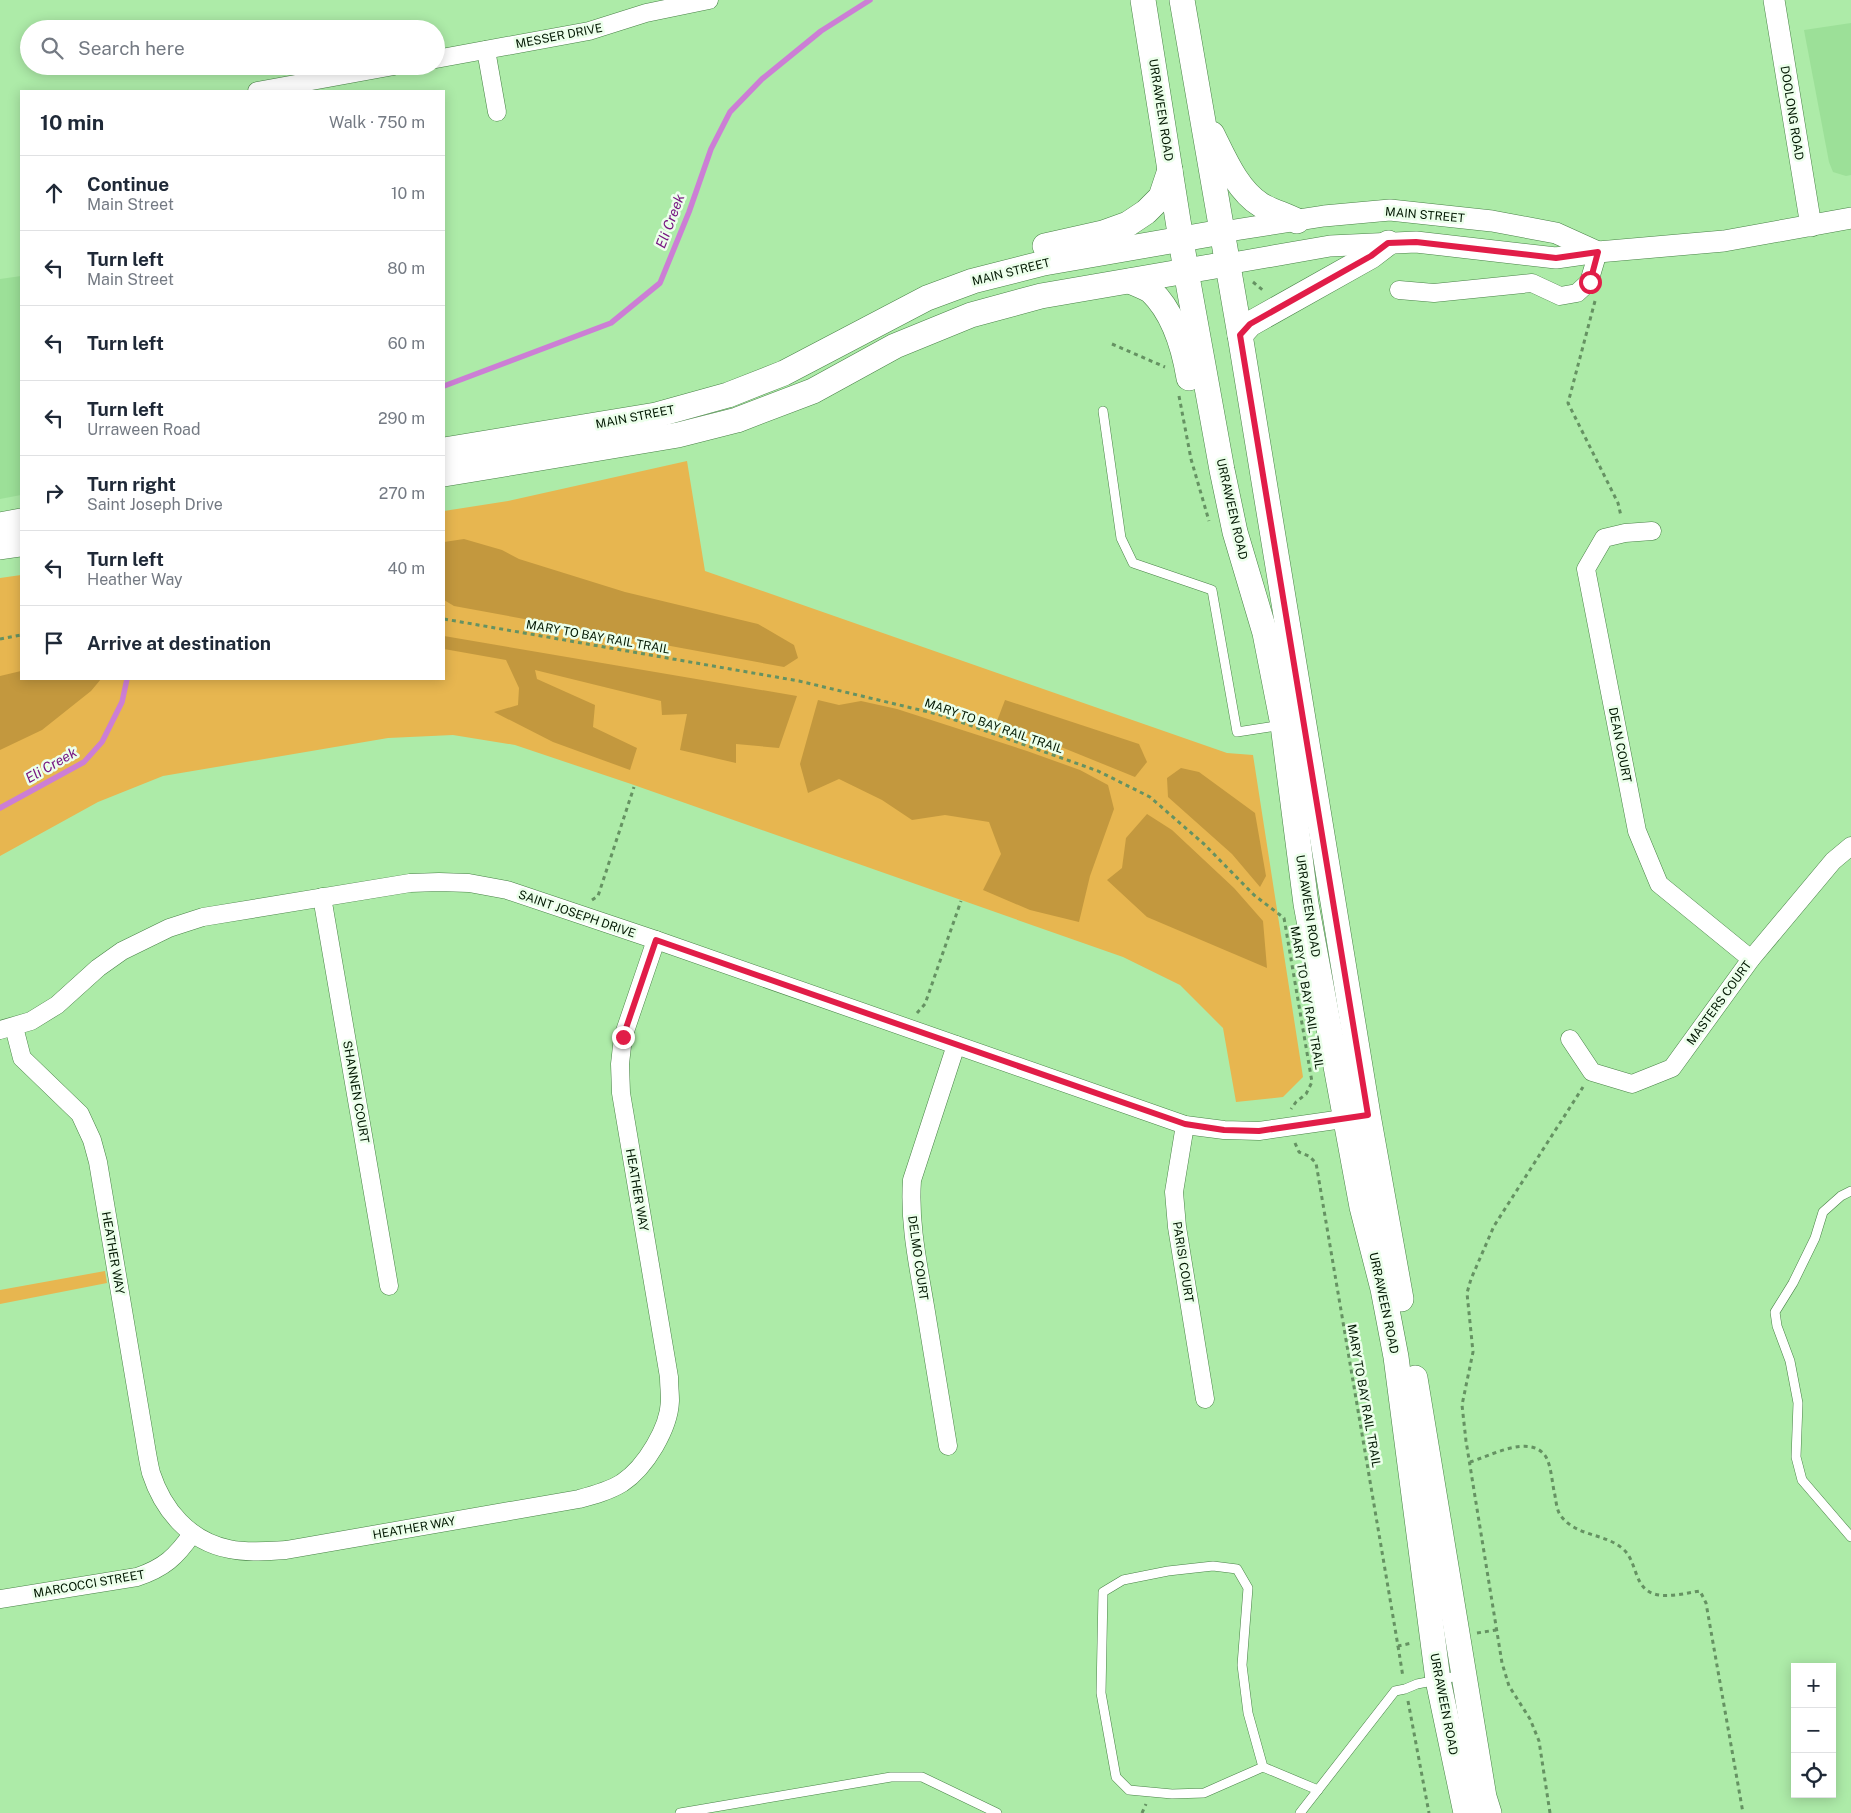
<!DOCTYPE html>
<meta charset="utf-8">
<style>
:root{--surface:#fff;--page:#f2f2f3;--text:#1f2937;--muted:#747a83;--line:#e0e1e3}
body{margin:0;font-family:"Public Sans",sans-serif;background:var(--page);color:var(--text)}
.controls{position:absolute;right:15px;bottom:15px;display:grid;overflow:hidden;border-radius:0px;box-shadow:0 2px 12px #0003}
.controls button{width:45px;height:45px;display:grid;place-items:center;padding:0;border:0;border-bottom:1px solid var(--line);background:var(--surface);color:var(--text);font:25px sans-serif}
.stop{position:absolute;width:15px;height:15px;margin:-11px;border:4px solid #e11d48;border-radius:50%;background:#fff}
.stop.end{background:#e11d48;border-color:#fff;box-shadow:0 1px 5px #0008}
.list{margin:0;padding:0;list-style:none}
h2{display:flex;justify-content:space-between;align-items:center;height:65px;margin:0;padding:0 20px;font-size:21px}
h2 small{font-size:16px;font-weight:400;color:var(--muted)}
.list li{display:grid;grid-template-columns:32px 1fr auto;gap:15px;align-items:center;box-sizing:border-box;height:75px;padding:0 20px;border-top:1px solid var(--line)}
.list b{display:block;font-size:19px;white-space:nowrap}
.list p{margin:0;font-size:16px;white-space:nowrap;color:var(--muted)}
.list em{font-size:16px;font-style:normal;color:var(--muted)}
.icon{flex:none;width:28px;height:28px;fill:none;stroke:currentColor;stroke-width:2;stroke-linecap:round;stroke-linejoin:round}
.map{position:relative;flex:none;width:1851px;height:1813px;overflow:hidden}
.search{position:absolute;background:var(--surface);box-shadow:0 2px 12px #0003;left:20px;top:20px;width:425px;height:55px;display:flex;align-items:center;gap:12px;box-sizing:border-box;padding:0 18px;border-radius:28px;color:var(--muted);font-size:19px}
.panel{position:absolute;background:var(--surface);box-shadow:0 2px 12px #0003;left:20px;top:90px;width:425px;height:590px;border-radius:0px}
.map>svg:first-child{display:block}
.built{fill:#9ce098}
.green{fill:#e7b650}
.forest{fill:#c3983e}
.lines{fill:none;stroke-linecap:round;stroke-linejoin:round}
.stream{stroke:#cc7ed5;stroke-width:5.5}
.service-casing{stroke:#488246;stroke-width:10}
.minor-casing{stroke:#488246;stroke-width:19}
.tertiary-casing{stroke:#488246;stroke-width:22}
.secondary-casing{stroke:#488246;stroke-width:26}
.path{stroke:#659262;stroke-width:3;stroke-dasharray:4 4;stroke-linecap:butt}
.service{stroke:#fff;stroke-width:9}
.minor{stroke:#fff;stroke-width:18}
.tertiary{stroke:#fff;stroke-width:21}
.secondary{stroke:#fff;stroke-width:25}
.route{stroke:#e11d48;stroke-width:6}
.labels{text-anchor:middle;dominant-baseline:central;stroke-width:5;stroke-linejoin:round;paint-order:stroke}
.street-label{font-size:12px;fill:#021802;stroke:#ecffeb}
.water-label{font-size:14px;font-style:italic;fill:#771682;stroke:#ecffeb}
</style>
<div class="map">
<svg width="1851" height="1813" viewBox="0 0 1851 1813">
<rect width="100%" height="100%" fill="#adeba8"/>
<!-- built -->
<g class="built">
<path d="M1851 23V175L1846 176 1833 172 1829 162 1804 30Z"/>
<path d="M21 276V495L0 499V279Z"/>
</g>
<!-- green -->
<g class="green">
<path d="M687 461 705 571 1227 753 1253 755 1303 1077 1283 1097 1236 1102 1223 1028 1180 985 1123 957 631 784 515 745 453 735 388 738 163 776 98 802 0 856V578L21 575V679H444V511L508 501Z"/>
<path d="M105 1271 107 1283 0 1304V1290Z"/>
</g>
<!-- forest -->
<g class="forest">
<path d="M464 539 502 550 519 559 625 592 758 624 794 645 798 658 784 667 454 606 444 600V542Z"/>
<path d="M444 636 797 696 779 748 736 744V763L680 750 687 714 662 715 661 701 535 670 537 679 595 705 593 727 637 748 630 770 553 742 494 712 518 705 519 688 506 660 444 649Z"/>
<path d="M21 671V679H101L91 691 42 730 0 750V676Z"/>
<path d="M818 700 839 705 861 701 897 709 1027 751 1080 770 1108 785 1114 809 1090 876 1079 922 1030 910 983 890 1001 854 989 822 945 815 912 820 882 800 839 779 808 793 800 764Z"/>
<path d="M1005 700 1139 744 1147 762 1135 777 997 721Z"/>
<path d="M1181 768 1199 772 1255 813 1266 876 1260 887 1232 854 1168 797 1167 778Z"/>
<path d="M1147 814 1172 830 1234 888 1263 921 1267 968 1147 917 1107 880 1122 868 1126 838Z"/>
</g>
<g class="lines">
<!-- stream -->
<g class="stream">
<path d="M444 386 611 323 660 283 689 212 711 149 730 112 762 79 821 31 870 0"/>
<path d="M0 808 84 762 102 742 122 702 127 679"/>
</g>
<!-- service casing -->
<g class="service-casing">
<g id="service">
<path d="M1103 411 1121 538 1133 563 1212 590 1237 732 1283 725"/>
<path d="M1851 1191 1841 1196 1823 1212 1815 1238 1793 1283 1775 1312 1777 1326 1790 1361 1798 1403 1796 1457 1802 1480 1851 1537"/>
<path d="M1263 1767 1248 1713 1242 1665 1248 1588 1237 1569 1213 1566 1168 1571 1123 1580 1103 1592 1101 1693 1116 1777 1129 1790 1172 1794 1204 1793 1263 1767 1318 1790"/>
<path d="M680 1813 891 1777H922L997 1813"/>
<path d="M1300 1813 1395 1691 1405 1689 1417 1684 1463 1675"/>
</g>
</g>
<!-- minor casing -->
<g class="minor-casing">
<g id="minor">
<path d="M486 50 497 112"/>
<path d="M436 59 589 31 646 13 709 0"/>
<path d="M257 91 394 66"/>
<path d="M1399 290 1434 293 1532 283 1560 296 1577 293 1589 282 1598 252"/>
<path d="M1652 531 1625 533 1604 538 1586 569 1637 831 1659 884 1751 959"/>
<path d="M322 897 389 1286"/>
<path d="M14 1027 22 1058 80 1114 92 1140 98 1162 144 1435C146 1447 148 1461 151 1473 163 1510 189 1541 229 1549 247 1553 267 1551 286 1550L579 1499C594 1495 609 1491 622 1483 646 1467 669 1428 670 1401 670 1393 669 1385 669 1377L621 1093 620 1064 623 1037 656 940"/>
<path d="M0 1030 31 1021 57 1005 98 968 122 951 169 928 203 917 410 883 439 882 469 883 507 890 656 940 1185 1125 1224 1130 1259 1131 1357 1117"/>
<path d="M1570 1039 1592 1072 1632 1084 1672 1068 1751 959 1833 861 1851 846"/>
<path d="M1185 1125 1174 1192 1177 1227 1205 1399"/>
<path d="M948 1446C940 1400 933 1353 925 1306 918 1264 909 1223 912 1180L956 1045"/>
<path d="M0 1599 137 1577C164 1568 176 1557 192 1534"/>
</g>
</g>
<!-- tertiary casing -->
<g class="tertiary-casing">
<g id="tertiary">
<path d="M1774 0 1811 226"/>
<path d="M1222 232 1324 216 1390 210 1492 221 1556 233 1598 252"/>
<path d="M1227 264 1330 246 1416 242 1556 258 1598 252 1724 241 1851 218"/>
</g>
</g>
<!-- secondary casing -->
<g class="secondary-casing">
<g id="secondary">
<path d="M1143 0 1186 271 1222 470 1235 532 1265 633 1283 725 1306 904 1362 1207 1383 1289 1396 1357 1438 1680 1466 1813"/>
<path d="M1182 0 1240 335 1368 1115 1401 1299"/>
<path d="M1212 134C1224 158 1237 190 1261 205 1271 211 1285 215 1297 221"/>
<path d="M1045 246 1103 233 1128 224 1146 212 1161 197 1170 170"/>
<path d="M1130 281C1136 284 1145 287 1151 291 1174 313 1184 348 1189 378"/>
<path d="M1240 335 1250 324 1371 256 1388 243"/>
<path d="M444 450 656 415 728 395 784 373 927 298 973 281 1044 263 1222 232"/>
<path d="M444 474 678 435 737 420 813 391 895 346 971 315 1041 296 1227 264"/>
<path d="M0 525 21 521"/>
<path d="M0 547 21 544"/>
<path d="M1415 1378 1484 1797 1489 1813"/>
</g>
</g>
<!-- path -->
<g class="path">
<path d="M1253 282 1265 292"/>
<path d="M1595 301 1568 403 1618 503 1621 516"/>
<path d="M1112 344 1165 367"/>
<path d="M1179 396 1191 459 1209 521"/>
<path d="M444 619 799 681 941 715 1098 771 1150 797 1204 844 1254 895 1284 918 1312 1082 1306 1094 1296 1102 1291 1109"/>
<path d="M0 639 21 635"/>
<path d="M592 900 598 896 634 787"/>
<path d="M917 1013 925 1004 961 901"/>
<path d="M1295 1143 1299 1152 1309 1156 1316 1163 1398 1646 1412 1643"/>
<path d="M1470 1462C1490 1456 1531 1433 1546 1457 1551 1466 1552 1481 1554 1491 1556 1498 1556 1510 1561 1516 1577 1537 1605 1533 1623 1549 1636 1560 1634 1582 1648 1591 1661 1600 1686 1593 1700 1591L1706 1603 1743 1813"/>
<path d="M1477 1633 1496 1630"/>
<path d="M1398 1646 1403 1677"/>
<path d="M1408 1701 1429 1813"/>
<path d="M1142 1813 1146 1804"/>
<path d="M1550 1813 1539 1741 1530 1719 1509 1686 1502 1663 1466 1441 1462 1405 1473 1352 1467 1293 1471 1279 1494 1226 1583 1087"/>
</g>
<!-- service -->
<use href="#service" class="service"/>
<!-- minor -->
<use href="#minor" class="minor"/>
<!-- tertiary -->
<use href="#tertiary" class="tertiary"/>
<!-- secondary -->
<use href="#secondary" class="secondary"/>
</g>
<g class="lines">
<!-- route -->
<path class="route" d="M623 1037 656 940 1185 1124 1224 1130 1259 1131 1368 1115 1240 335 1250 324 1371 256 1388 243 1416 242 1556 258 1598 252 1590 282"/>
</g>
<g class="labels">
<!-- street labels -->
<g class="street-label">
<text transform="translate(559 36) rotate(-11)">MESSER DRIVE</text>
<text transform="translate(1161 110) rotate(81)">URRAWEEN ROAD</text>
<text transform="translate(1792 113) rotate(81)">DOOLONG ROAD</text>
<text transform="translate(1425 215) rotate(5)">MAIN STREET</text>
<text transform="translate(1011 272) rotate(-14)">MAIN STREET</text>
<text transform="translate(635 417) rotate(-11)">MAIN STREET</text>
<text transform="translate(1232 509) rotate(77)">URRAWEEN ROAD</text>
<text transform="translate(598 637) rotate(10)">MARY TO BAY RAIL TRAIL</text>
<text transform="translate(994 726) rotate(19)">MARY TO BAY RAIL TRAIL</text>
<text transform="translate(1620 745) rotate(79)">DEAN COURT</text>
<text transform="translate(1308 906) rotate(81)">URRAWEEN ROAD</text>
<text transform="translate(577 914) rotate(19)">SAINT JOSEPH DRIVE</text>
<text transform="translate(1307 998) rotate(80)">MARY TO BAY RAIL TRAIL</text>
<text transform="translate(1719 1003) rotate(-54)">MASTERS COURT</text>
<text transform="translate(356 1092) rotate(80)">SHANNEN COURT</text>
<text transform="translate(637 1190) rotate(80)">HEATHER WAY</text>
<text transform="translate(113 1253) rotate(80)">HEATHER WAY</text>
<text transform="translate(918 1258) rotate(82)">DELMO COURT</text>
<text transform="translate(1183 1262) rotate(81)">PARISI COURT</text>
<text transform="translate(1384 1303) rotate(78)">URRAWEEN ROAD</text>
<text transform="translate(1364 1396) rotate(80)">MARY TO BAY RAIL TRAIL</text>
<text transform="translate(414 1528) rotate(-10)">HEATHER WAY</text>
<text transform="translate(89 1584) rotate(-10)">MARCOCCI STREET</text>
<text transform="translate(1444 1704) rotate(79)">URRAWEEN ROAD</text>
</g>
<!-- water labels -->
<g class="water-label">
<text transform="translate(670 221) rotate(-69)">Eli Creek</text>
<text transform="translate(51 765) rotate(-30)">Eli Creek</text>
</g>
</g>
</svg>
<div class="controls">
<button>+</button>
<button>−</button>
<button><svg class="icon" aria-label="locate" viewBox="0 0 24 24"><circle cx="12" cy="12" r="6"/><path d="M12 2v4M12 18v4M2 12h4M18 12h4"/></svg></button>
</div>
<div class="stop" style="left:1590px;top:282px"></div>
<div class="stop end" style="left:623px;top:1037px"></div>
<div class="search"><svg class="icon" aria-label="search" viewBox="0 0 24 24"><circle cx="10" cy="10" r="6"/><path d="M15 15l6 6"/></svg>Search here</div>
<section class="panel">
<h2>10 min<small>Walk · 750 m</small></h2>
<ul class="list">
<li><svg class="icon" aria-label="ahead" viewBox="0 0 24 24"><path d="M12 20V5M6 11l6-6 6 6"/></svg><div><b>Continue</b><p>Main Street</p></div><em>10 m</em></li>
<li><svg class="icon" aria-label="left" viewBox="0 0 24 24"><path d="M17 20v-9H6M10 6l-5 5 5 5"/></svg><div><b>Turn left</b><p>Main Street</p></div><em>80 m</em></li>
<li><svg class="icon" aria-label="left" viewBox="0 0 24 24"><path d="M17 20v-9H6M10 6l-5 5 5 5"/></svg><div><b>Turn left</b></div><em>60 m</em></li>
<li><svg class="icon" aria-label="left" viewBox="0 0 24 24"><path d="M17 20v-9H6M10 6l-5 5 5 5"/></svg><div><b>Turn left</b><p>Urraween Road</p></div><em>290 m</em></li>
<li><svg class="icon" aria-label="right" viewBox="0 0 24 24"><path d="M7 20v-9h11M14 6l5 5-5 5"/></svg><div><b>Turn right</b><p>Saint Joseph Drive</p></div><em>270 m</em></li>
<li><svg class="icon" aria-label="left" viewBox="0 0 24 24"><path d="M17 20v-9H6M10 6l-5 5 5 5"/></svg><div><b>Turn left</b><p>Heather Way</p></div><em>40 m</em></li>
<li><svg class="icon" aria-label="arrive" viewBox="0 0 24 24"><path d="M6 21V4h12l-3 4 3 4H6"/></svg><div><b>Arrive at destination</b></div></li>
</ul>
</section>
</div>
